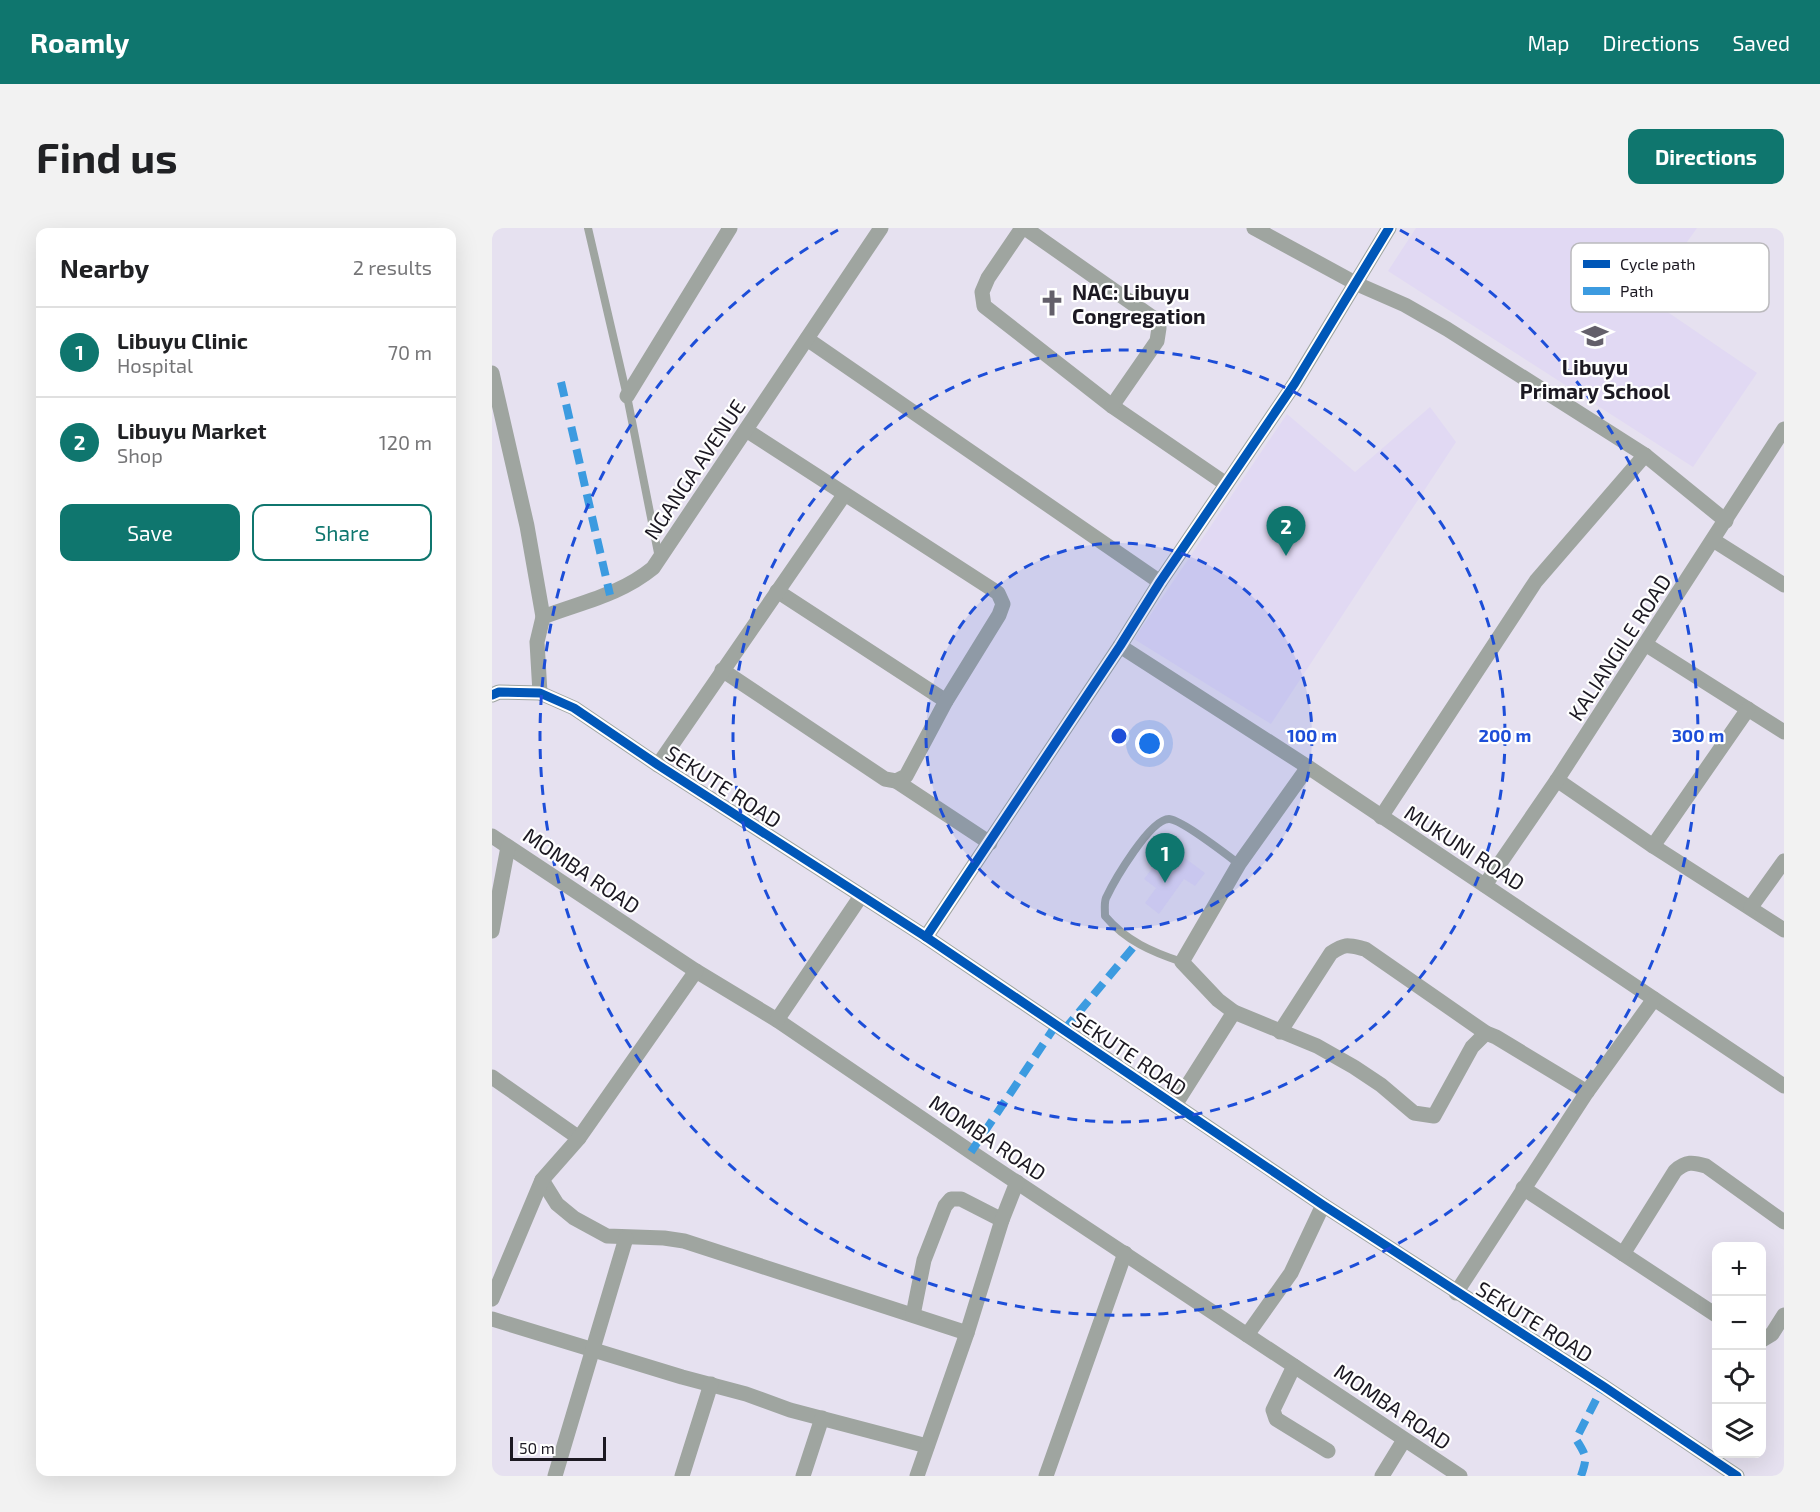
<!DOCTYPE html>
<meta charset="utf-8">
<style>
:root{--surface:#fff;--page:#f2f2f2;--text:#202124;--muted:#757577;--line:#e0e0e0;--accent:#0f766e}
body{margin:0;font-family:"Exo 2",sans-serif;background:var(--page);color:var(--text)}
.controls{position:absolute;right:18px;bottom:18px;display:grid;overflow:hidden;border-radius:12px;box-shadow:0 6px 24px #0002}
.controls button{width:54px;height:54px;display:grid;place-items:center;padding:0;border:0;border-bottom:2px solid var(--line);background:var(--surface);color:var(--text);font:30px sans-serif}
.scale{position:absolute;left:18px;bottom:15px;width:96px;box-sizing:border-box;padding-left:6px;border:3px solid #1c1922;border-top:0;font-size:16px;line-height:21px;white-space:nowrap;color:#1c1922;-webkit-text-stroke:4px #fff;paint-order:stroke}
.you{position:absolute;left:658px;top:516px;width:21px;height:21px;margin:-15px;border:4px solid #fff;border-radius:50%;background:#1a73e8;box-shadow:0 0 0 9px #1a73e833}
.badge{display:grid;place-items:center;width:39px;height:39px;border-radius:50%;background:var(--accent);color:#fff;font-size:20px;font-weight:700}
.pin{position:absolute;translate:-50% -50px;filter:drop-shadow(0 2px 3px #0008)}
.pin::after{content:'';position:absolute;top:32px;width:21px;height:18px;background:inherit;clip-path:polygon(0 0,100% 0,50% 100%)}
.list{margin:0;padding:0;list-style:none}
h2{display:flex;justify-content:space-between;align-items:center;height:78px;margin:0;padding:0 24px;font-size:26px}
h2 small{font-size:20px;font-weight:400;color:var(--muted)}
.list li{display:grid;grid-template-columns:39px 1fr auto;gap:18px;align-items:center;box-sizing:border-box;height:90px;padding:0 24px;border-top:2px solid var(--line)}
.list b{display:block;font-size:22px;white-space:nowrap}
.list p{margin:0;font-size:20px;white-space:nowrap;color:var(--muted)}
.list em{font-size:20px;font-style:normal;color:var(--muted)}
.actions{display:flex;gap:12px;padding:18px 24px}
.actions a{flex:1;padding:14px 0;border:2px solid var(--accent);border-radius:12px;text-align:center;font-size:21px;color:var(--accent)}
.actions .main{background:var(--accent);color:#fff}
.icon{flex:none;width:33px;height:33px;fill:none;stroke:currentColor;stroke-width:2;stroke-linecap:round;stroke-linejoin:round}
.map{position:relative;flex:none;width:1292px;height:1248px;overflow:hidden;border-radius:12px}
header{display:flex;align-items:center;gap:36px;box-sizing:border-box;height:84px;padding:0 30px;background:var(--accent);color:#fff}
header strong{font-size:28px}
nav{display:flex;gap:33px;margin-inline-start:auto;font-size:21px}
.intro{display:flex;align-items:center;justify-content:space-between;box-sizing:border-box;height:144px;padding:0 36px}
h1{margin:0;font-size:42px}
.button{padding:15px 27px;border-radius:12px;background:var(--accent);color:#fff;font-size:21px;font-weight:700}
main{display:flex;gap:36px;padding:0 36px}
aside{flex:1;background:var(--surface);border-radius:12px;box-shadow:0 6px 24px #0002}
.map>svg:first-child{display:block}
.built{fill:#e1d9f3}
.lines{fill:none;stroke-linecap:round;stroke-linejoin:round}
.lane{stroke:#9fa5a0;stroke-width:8}
.street{stroke:#9fa5a0;stroke-width:15}
.quiet{stroke:#3c9be0;stroke-width:8;stroke-dasharray:15 8;stroke-linecap:butt}
.cycleway-casing{stroke:#fff;stroke-width:13}
.cycleway{stroke:#0057b8;stroke-width:9}
.ring{fill:none;stroke:#1d4ed8;stroke-width:3;stroke-dasharray:10 8}
.labels{text-anchor:middle;dominant-baseline:central;stroke-width:4.5;stroke-linejoin:round;paint-order:stroke}
.poi-label{font-size:21px;font-weight:bold;fill:#1c1922;stroke:#fff;text-anchor:start}
.street-label{font-size:21px;fill:#1c1922;stroke:#fff}
.key{fill:#fff;stroke:#bbbabd;stroke-width:1.5}
.key-label{font-size:16px;fill:#1c1922}
.centre{fill:#1d4ed8;stroke:#fff;stroke-width:3}
.ring-label{font-size:18px;text-anchor:middle;font-weight:bold;fill:#1d4ed8;stroke:#fff;stroke-width:4.5;stroke-linejoin:round;paint-order:stroke}
</style>
<header>
<strong>Roamly</strong>
<nav><a>Map</a><a>Directions</a><a>Saved</a></nav>
</header>
<div class="intro"><h1>Find us</h1><a class="button">Directions</a></div>
<main>
<aside>
<h2>Nearby<small>2 results</small></h2>
<ul class="list">
<li><span class="badge">1</span><div><b>Libuyu Clinic</b><p>Hospital</p></div><em>70 m</em></li>
<li><span class="badge">2</span><div><b>Libuyu Market</b><p>Shop</p></div><em>120 m</em></li>
</ul>
<div class="actions"><a class="main">Save</a><a>Share</a></div>
</aside>
<div class="map">
<svg width="1292" height="1248" viewBox="0 0 1292 1248">
<rect width="100%" height="100%" fill="#e6e1f0"/>
<!-- built -->
<g class="built">
<path d="M924 0H1205L1155 70 1265 145 1201 239 896 43Z"/>
<path d="M938 179 964 214 779 496 642 411 795 186 863 244Z"/>
<path d="M677 618 713 645 703 658 692 651 667 686 653 675 664 660 652 651Z"/>
</g>
<g class="lines">
<!-- lane -->
<g class="lane">
<path d="M96 0 135 168 167 330"/>
<path d="M690 734C660 724 634 713 613 688 613 682 612 675 614 670 622 653 658 591 677 591 689 591 735 627 747 636"/>
</g>
<!-- street -->
<g class="street">
<path d="M530 0 496 50 490 64 492 78 620 178 734 256"/>
<path d="M533 0 664 92 667 100 665 113 620 178"/>
<path d="M762 0 865 56 913 77 955 101 1153 227 1234 293"/>
<path d="M315 111 668 354"/>
<path d="M0 145 35 298 51 389"/>
<path d="M135 168 238 0"/>
<path d="M1221 312 1292 357"/>
<path d="M285 363 454 473"/>
<path d="M1153 416 1292 504"/>
<path d="M628 418 816 539 1292 858"/>
<path d="M230 442 393 551 404 553 414 548 454 473 507 387 511 376 506 365 254 202"/>
<path d="M48 465 45 414 51 389C90 374 128 367 161 340L389 0"/>
<path d="M0 467 7 464 48 465 82 480 166 537 434 709 831 977 1111 1158 1245 1248"/>
<path d="M166 537 352 267"/>
<path d="M816 539 747 636 690 734 726 772 742 784 825 818 862 839 889 857 922 885 942 888 980 819 994 805"/>
<path d="M1065 552 1161 618 1292 702"/>
<path d="M404 553 498 615"/>
<path d="M889 589 1044 353 1153 227"/>
<path d="M0 608 204 743 285 792 479 924 968 1248"/>
<path d="M1161 618 1256 481"/>
<path d="M993 657 1065 552 1292 201"/>
<path d="M1259 679 1292 633"/>
<path d="M0 703 16 619"/>
<path d="M434 709 628 418 668 354 803 155 897 0"/>
<path d="M285 792 369 668"/>
<path d="M788 804 839 725C854 715 856 717 873 721L994 805 1004 809 1095 864"/>
<path d="M0 849 87 910"/>
<path d="M683 877 742 784"/>
<path d="M50 952 65 976 82 990 115 1008 172 1010 192 1013 475 1105"/>
<path d="M1031 960 1224 1087"/>
<path d="M1131 1026 1183 943C1194 933 1201 934 1214 938L1292 994"/>
<path d="M964 1065 1095 864 1162 771"/>
<path d="M0 1071 50 952 87 910 204 743"/>
<path d="M421 1087 432 1032 453 978 459 971H469L510 992"/>
<path d="M0 1091 190 1149 254 1166 298 1182 435 1218"/>
<path d="M755 1107 799 1045 831 977"/>
<path d="M1270 1112 1280 1106 1292 1087"/>
<path d="M802 1138 781 1182 784 1191 836 1223"/>
<path d="M63 1248 134 1010"/>
<path d="M190 1248 219 1156"/>
<path d="M311 1248 330 1190"/>
<path d="M425 1248 475 1105 510 992 525 954"/>
<path d="M554 1248 633 1025"/>
<path d="M890 1248 912 1212"/>
</g>
<!-- quiet -->
<g class="quiet">
<path d="M69 154 118 367"/>
<path d="M572 802 644 716"/>
<path d="M479 924 564 797"/>
<path d="M1089 1248C1096 1228 1094 1228 1084 1211L1111 1158"/>
</g>
<!-- cycleway casing -->
<g class="cycleway-casing">
<g id="cycleway">
<path d="M0 467 7 464 48 465 82 480 166 537 434 709 831 977 1111 1158 1245 1248"/>
<path d="M434 709 628 418 668 354 803 155 897 0"/>
</g>
</g>
<!-- cycleway -->
<use href="#cycleway" class="cycleway"/>
</g>
<!-- distance rings -->
<circle cx="627" cy="508" r="193" fill="#1d4ed8" fill-opacity=".12"/>
<g class="ring">
<circle cx="627" cy="508" r="193"/>
<circle cx="627" cy="508" r="386"/>
<path d="M908 2A579 579 0 1 1 346 2"/>
</g>
<!-- icons -->
<defs>
<g id="church-bare" transform="scale(2.07)"><path d="M-1.2-6h2.4v3.5h3.3v2.4h-3.3V6h-2.4V-.1h-3.3v-2.4h3.3Z" fill="#635f6a" stroke="#fff" stroke-width="2.5" paint-order="stroke"/></g>
<g id="school-bare" transform="scale(2.07)"><path d="M0-5L7-2L0 1L-7-2ZM-4 1L0 2.5L4 1V4Q0 6-4 4Z" fill="#635f6a" stroke="#fff" stroke-width="2.5" paint-order="stroke"/></g>
</defs>
<g fill-rule="evenodd">
<use href="#church-bare" x="560" y="75"/>
<use href="#school-bare" x="1103" y="108"/>
</g>
<g class="labels">
<!-- poi labels -->
<g class="poi-label">
<text x="580" y="63">NAC: Libuyu<tspan x="580" dy="24">Congregation</tspan></text>
<text x="1103" y="138" text-anchor="middle">Libuyu<tspan x="1103" dy="24">Primary School</tspan></text>
</g>
<!-- street labels -->
<g class="street-label">
<text transform="translate(202 241) rotate(-56)">NGANGA AVENUE</text>
<text transform="translate(1127 419) rotate(-57)">KALIANGILE ROAD</text>
<text transform="translate(232 558) rotate(33)">SEKUTE ROAD</text>
<text transform="translate(973 619) rotate(33)">MUKUNI ROAD</text>
<text transform="translate(90 642) rotate(34)">MOMBA ROAD</text>
<text transform="translate(638 825) rotate(34)">SEKUTE ROAD</text>
<text transform="translate(496 909) rotate(34)">MOMBA ROAD</text>
<text transform="translate(1043 1093) rotate(32)">SEKUTE ROAD</text>
<text transform="translate(901 1178) rotate(34)">MOMBA ROAD</text>
</g>
</g>
<!-- legend -->
<rect x="1079" y="15" width="198" height="69" rx="9" class="key"/>
<rect x="1091" y="32" width="27" height="8" fill="#0057b8"/>
<rect x="1091" y="59" width="27" height="8" fill="#3c9be0"/>
<g class="key-label">
<text x="1128" y="42">Cycle path</text>
<text x="1128" y="69">Path</text>
</g>
<circle cx="627" cy="508" r="9" class="centre"/>
<g class="ring-label">
<text x="820" y="514">100 m</text>
<text x="1013" y="514">200 m</text>
<text x="1206" y="514">300 m</text>
</g>
</svg>
<div class="controls">
<button>+</button>
<button>−</button>
<button><svg class="icon" aria-label="locate" viewBox="0 0 24 24"><circle cx="12" cy="12" r="6"/><path d="M12 2v4M12 18v4M2 12h4M18 12h4"/></svg></button>
<button><svg class="icon" aria-label="layers" viewBox="0 0 24 24"><path d="M12 4l9 5-9 5-9-5zM3 14l9 5 9-5"/></svg></button>
</div>
<div class="scale">50 m</div>
<div class="you"></div>
<div class="pin badge" style="left:673px;top:655px">1</div>
<div class="pin badge" style="left:794px;top:328px">2</div>
</div>
</main>
